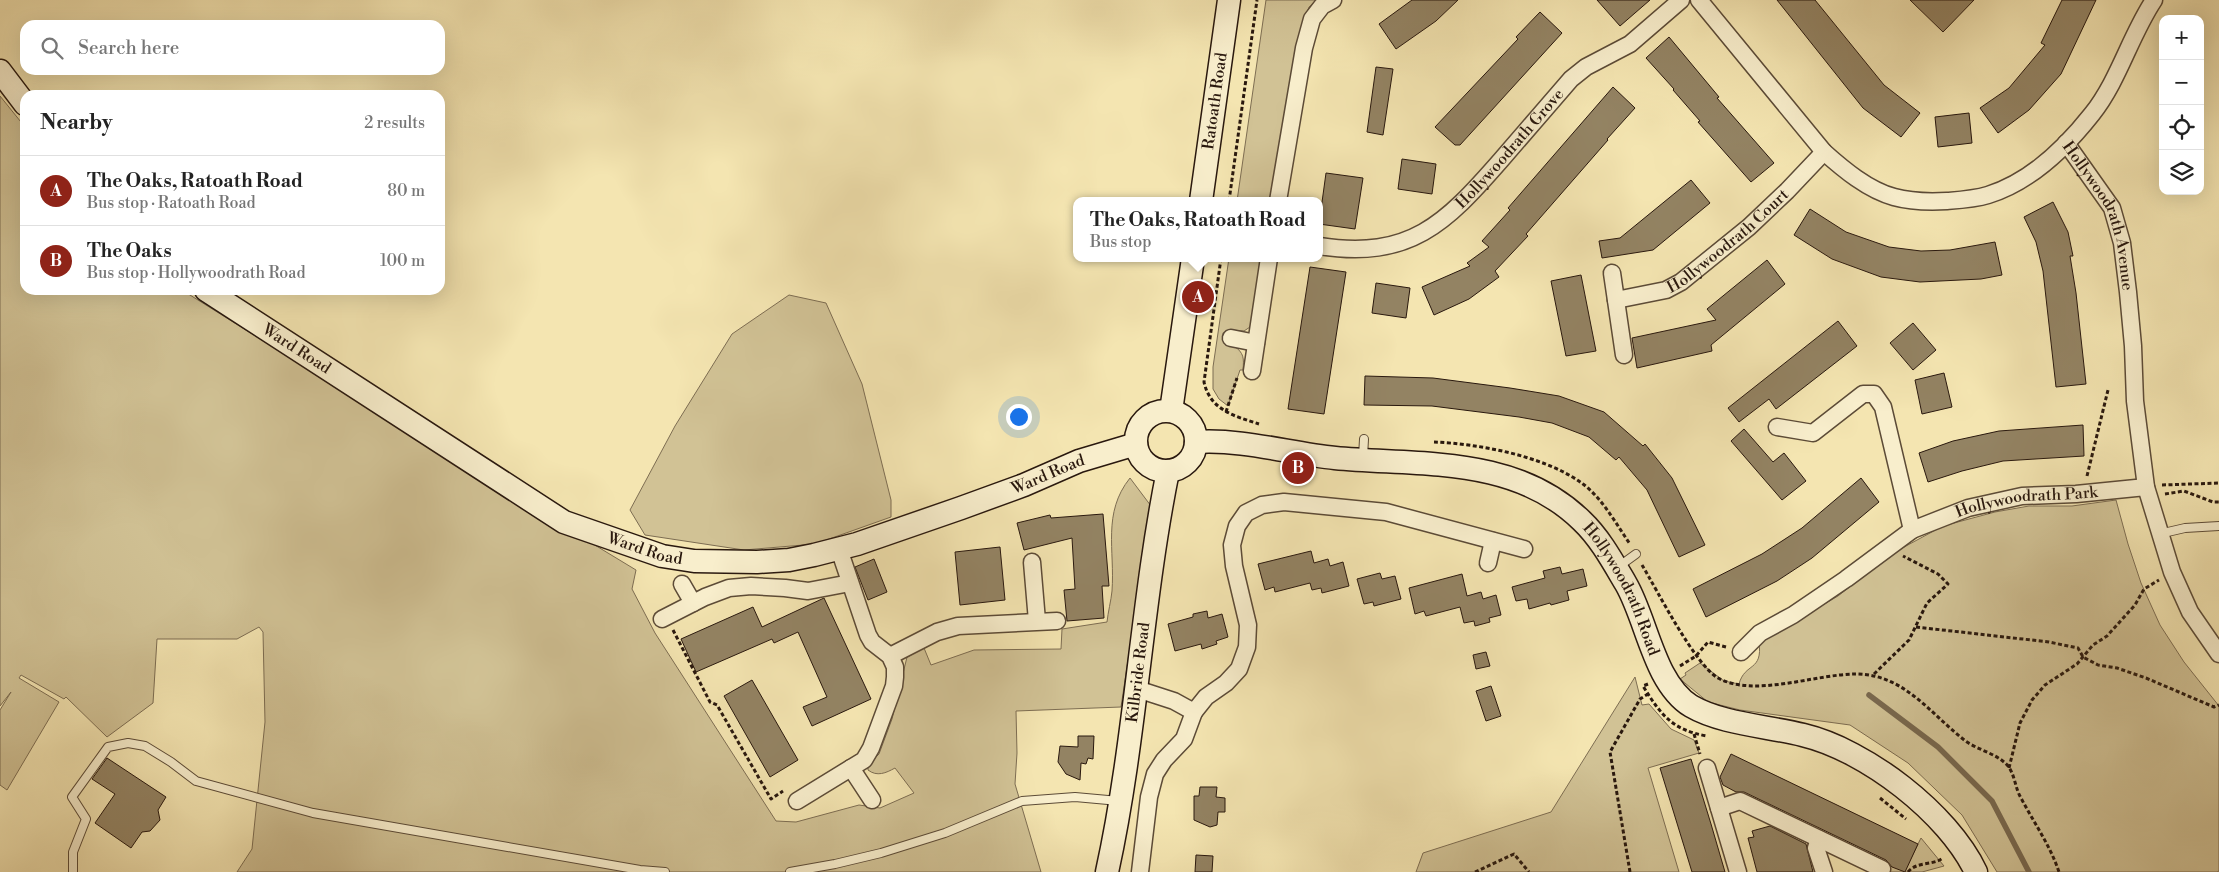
<!DOCTYPE html>
<meta charset="utf-8">
<style>
:root{--surface:#fff;--page:#f2f2f2;--text:#222;--muted:#767676;--line:#e0e0e0;--accent:#8f2418}
body{margin:0;font-family:"Libre Bodoni",serif;background:var(--page);color:var(--text)}
.controls{position:absolute;right:15px;top:15px;display:grid;overflow:hidden;border-radius:10px;box-shadow:0 5px 20px #0002}
.controls button{width:45px;height:45px;display:grid;place-items:center;padding:0;border:0;border-bottom:1px solid var(--line);background:var(--surface);color:var(--text);font:25px sans-serif}
.you{position:absolute;left:1018px;top:416px;width:18px;height:18px;margin:-12px;border:4px solid #fff;border-radius:50%;background:#1a73e8;box-shadow:0 0 0 8px #1a73e833}
.badge{display:grid;place-items:center;width:32px;height:32px;border-radius:50%;background:var(--accent);color:#fff;font-size:16px;font-weight:700}
.pin{position:absolute;translate:-50% -50%;border:2px solid #fff;box-shadow:0 1px 5px #0006}
.popup{position:absolute;left:1073px;top:197px;width:250px;height:65px;box-sizing:border-box;display:grid;place-content:center;border-radius:10px;background:var(--surface);filter:drop-shadow(0 1px 4px #0005);font-size:16px;white-space:nowrap;color:var(--muted)}
.popup b{font-size:19px;color:var(--text)}
.popup::after{content:'';position:absolute;left:50%;top:100%;margin-left:-10px;border:10px solid transparent;border-top-color:var(--surface)}
.list{margin:0;padding:0;list-style:none}
h2{display:flex;justify-content:space-between;align-items:center;height:65px;margin:0;padding:0 20px;font-size:21px}
h2 small{font-size:16px;font-weight:400;color:var(--muted)}
.list li{display:grid;grid-template-columns:32px 1fr auto;gap:15px;align-items:center;box-sizing:border-box;height:70px;padding:0 20px;border-top:1px solid var(--line)}
.list b{display:block;font-size:19px;white-space:nowrap}
.list p{margin:0;font-size:16px;white-space:nowrap;color:var(--muted)}
.list em{font-size:16px;font-style:normal;color:var(--muted)}
.icon{flex:none;width:28px;height:28px;fill:none;stroke:currentColor;stroke-width:2;stroke-linecap:round;stroke-linejoin:round}
.map{position:relative;flex:none;width:2219px;height:872px;overflow:hidden}
.search{position:absolute;background:var(--surface);box-shadow:0 5px 20px #0002;left:20px;top:20px;width:425px;height:55px;display:flex;align-items:center;gap:12px;box-sizing:border-box;padding:0 18px;border-radius:15px;color:var(--muted);font-size:19px}
.panel{position:absolute;background:var(--surface);box-shadow:0 5px 20px #0002;left:20px;top:90px;width:425px;height:205px;border-radius:15px}
.map>svg:first-child{display:block}
.green{fill:#d1c295;stroke:#7d6d52}
.lines{fill:none;stroke-linecap:round;stroke-linejoin:round}
.stream{stroke:#79694f;stroke-width:5.5}
.building{fill:#938363;stroke:#29180e}
.lane-casing{stroke:#5c4b37;stroke-width:10}
.street-casing{stroke:#5c4b37;stroke-width:19}
.secondary-casing{stroke:#29180e;stroke-width:25}
.path{stroke:#29180e;stroke-width:3;stroke-dasharray:4 2.5;stroke-linecap:butt}
.lane{stroke:#f8eecc;stroke-width:8}
.street{stroke:#f8eecc;stroke-width:16}
.secondary{stroke:#f8eecc;stroke-width:22}
.labels{text-anchor:middle;dominant-baseline:central;stroke-width:5;stroke-linejoin:round;paint-order:stroke}
.street-label{font-size:16px;fill:#29180e;stroke:#f8eecc}
</style>
<div class="map">
<svg width="2219" height="872" viewBox="0 0 2219 872">
<rect width="100%" height="100%" fill="#f4e5b1"/>
<filter id="stains"><feTurbulence type="fractalNoise" baseFrequency=".004" numOctaves="4"/><feColorMatrix values="0 0 0 0 .2 0 0 0 0 .09 0 0 0 0 .02 0 0 0 .5 -.17"/></filter>
<radialGradient id="worn" r=".72"><stop offset=".6" stop-color="#630" stop-opacity="0"/><stop offset="1" stop-color="#630" stop-opacity=".3"/></radialGradient>
<!-- green -->
<g class="green">
<path d="M1266 0H1317L1309 7 1305 18 1274 201H1237Z"/>
<path d="M0 96 25 127V290H182L428 444 636 570 632 589 655 633 776 821 796 822 859 805 880 808 914 793 895 768C886 773 877 777 868 770V765L879 754 892 719 907 657 924 648 931 665 974 650 1061 649 1062 629 1107 622C1108 612 1111 601 1112 591 1115 550 1102 513 1130 478L1151 506 1121 707 1016 711 1017 753 1015 784 1041 872H237L252 849 265 722 263 632 259 627 237 639H157L153 703 107 737 66 697 64 699 21 675 19 678 59 702 7 790 0 785V710L11 692 0 706Z"/>
<path d="M1229 258H1264L1253 325 1244 331 1230 330 1234 346C1244 353 1244 358 1243 370H1240L1228 406 1219 399 1213 389V367Z"/>
<path d="M789 295 826 303 862 384 891 500V517L815 544 744 550 645 535 630 510 675 426 732 334Z"/>
<path d="M2116 500 2128 544 2141 583 2160 625 2184 662 2219 706V871L2217 872H1997L1962 815 1908 763 1850 725 1740 710 1708 702 1680 679 1686 675 1685 673 1700 663 1724 681 1739 684C1745 662 1763 672 1759 642L1838 596 1893 553 1943 526 1995 512 2029 506H2072Z"/>
<path d="M1635 677 1642 705 1649 704 1671 729 1694 740 1699 753 1648 768 1679 872H1416L1423 853 1551 812Z"/>
<path d="M1921 838 1944 866 1922 872H1885L1890 862 1905 870Z"/>
</g>
<g class="lines">
<!-- stream -->
<path class="stream" d="M1869 695 1938 747 1992 801 2029 872"/>
</g>
<!-- building -->
<g class="building">
<path d="M1412 0H1458L1436 21 1396 49 1379 24Z"/>
<path d="M1597 0H1650L1620 26Z"/>
<path d="M1777 0H1815L1884 85 1920 113 1901 137 1863 108Z"/>
<path d="M1910 0H1974L1943 32Z"/>
<path d="M2062 0H2096L2061 74 2029 110 1998 133 1980 108 2009 88 2045 45 2041 43Z"/>
<path d="M1540 12 1562 33 1460 145H1455L1435 127 1518 39 1516 37Z"/>
<path d="M1669 37 1719 97 1717 98 1774 163 1751 182 1698 122 1700 121 1673 90 1674 89 1646 58Z"/>
<path d="M1376 67 1393 69 1383 135 1367 132Z"/>
<path d="M1613 87 1635 108 1607 139 1608 140 1526 234 1528 236 1495 271 1499 277 1469 299 1434 315 1422 287 1470 266 1467 263 1489 247 1482 241 1510 210 1508 208Z"/>
<path d="M1969 113 1972 143 1938 147 1935 117Z"/>
<path d="M1402 159 1436 164 1432 194 1398 189Z"/>
<path d="M1326 173 1363 178 1355 229 1319 224Z"/>
<path d="M1691 180 1710 203 1653 250 1602 258 1599 241 1620 238Z"/>
<path d="M2053 202 2068 232 2073 256H2070L2076 293 2086 384 2056 387 2043 271 2036 242 2024 217Z"/>
<path d="M1810 209 1846 232 1889 247 1921 251 1950 250 1995 242 2002 275 1981 279 1920 282 1881 277 1832 259 1794 235Z"/>
<path d="M1767 260 1785 284 1711 345 1712 351 1637 368 1632 338 1716 320 1707 309Z"/>
<path d="M1310 267 1346 272 1324 414 1288 409Z"/>
<path d="M1581 275 1596 351 1566 356 1551 281Z"/>
<path d="M1376 283 1410 288 1406 318 1372 313Z"/>
<path d="M1838 321 1857 346 1776 409 1769 399 1739 422 1728 408Z"/>
<path d="M1913 323 1936 350 1913 370 1890 343Z"/>
<path d="M1944 373 1952 407 1922 414 1915 380Z"/>
<path d="M1365 376 1433 378 1510 388 1559 396 1604 412 1643 446 1645 444 1672 478 1705 545 1679 557 1647 490 1619 457 1616 460 1589 437 1552 423 1519 417 1432 406 1364 405Z"/>
<path d="M2083 425 2084 456 2003 461 1962 471 1928 482 1919 453 1953 441 1999 431Z"/>
<path d="M1744 429 1773 462 1784 453 1806 481 1782 500 1731 441Z"/>
<path d="M1861 478 1879 502 1812 558 1777 581 1706 617 1693 589 1762 554 1802 528Z"/>
<path d="M1103 514 1109 586H1102L1104 618 1067 621 1064 590 1075 589 1072 538 1024 550 1017 523 1050 515 1051 518Z"/>
<path d="M1000 547 1005 600 960 605 955 552Z"/>
<path d="M1311 551 1314 563 1328 559 1330 566 1343 562 1349 586 1322 593 1321 588 1312 590 1310 583 1275 592 1274 587 1265 590 1258 564Z"/>
<path d="M874 559 887 592 868 600 855 567Z"/>
<path d="M1560 567 1562 574 1583 569 1587 586 1567 591 1569 600 1551 605 1550 603 1529 609 1527 599 1516 601 1512 587 1545 578 1543 571Z"/>
<path d="M1380 573 1382 579 1395 576 1401 599 1374 606 1373 602 1364 604 1357 579Z"/>
<path d="M1462 574 1467 596 1481 592 1483 599 1496 595 1501 615 1489 618 1490 622 1475 626 1474 621 1464 623 1460 607 1426 616 1424 611 1415 614 1409 588Z"/>
<path d="M824 598 871 699 812 726 803 707 827 697 798 632 774 643 772 639 696 672 681 639 753 607 762 627Z"/>
<path d="M1207 611 1208 618 1222 614 1228 637 1216 641 1217 644 1202 649 1201 644 1175 651 1168 624 1193 617V614Z"/>
<path d="M1486 652 1490 666 1476 669 1473 655Z"/>
<path d="M752 680 798 760 770 777 724 696Z"/>
<path d="M1491 686 1501 716 1486 721 1476 691Z"/>
<path d="M1078 736H1094L1093 759 1088 758 1086 764 1081 763 1080 780 1066 774 1058 762 1060 746 1078 747Z"/>
<path d="M1731 754 1918 844 1905 872 1892 867 1886 860 1744 792H1736L1723 785 1720 777Z"/>
<path d="M107 758 166 797 158 810 160 820 150 831 142 832 131 848 95 823 115 794 92 779Z"/>
<path d="M1691 759 1711 824 1725 872H1692L1660 768Z"/>
<path d="M1200 787H1217L1216 797 1225 798V812H1218L1217 825 1210 827 1194 820V796H1199Z"/>
<path d="M1770 826 1806 844 1813 872H1757L1748 838 1754 837 1752 831Z"/>
<path d="M1196 855 1213 856 1212 872H1195Z"/>
</g>
<g class="lines">
<!-- lane casing -->
<g class="lane-casing">
<g id="lane">
<path d="M1363 457 1364 439"/>
<path d="M2159 534 2185 528 2219 526"/>
<path d="M1618 567 1636 554"/>
<path d="M73 872V852L86 819 72 797 108 747 128 743 145 746 171 762 196 781 313 813 640 870 665 872"/>
<path d="M790 872 835 864 881 853 945 833 1022 801 1075 797 1119 801"/>
</g>
</g>
<!-- street casing -->
<g class="street-casing">
<g id="street">
<path d="M1699 0 1824 152C1843 169 1868 190 1894 197 1912 202 1929 202 1947 201 1960 200 1975 199 1988 195 2030 182 2066 147 2092 114 2119 80 2130 36 2154 0"/>
<path id="s1" d="M2066 143 2112 208 2122 243 2128 292 2133 346 2135 401 2146 487 2172 572 2190 612 2219 654"/>
<path d="M1278 201 1304 48 1312 19 1322 6 1333 0"/>
<path id="s2" d="M1319 246C1410 260 1445 224 1501 160 1524 133 1548 106 1571 79L1586 67 1630 44 1681 0"/>
<path d="M1612 273 1624 355"/>
<path id="s3" d="M1616 300 1666 290 1681 282 1749 227 1787 191 1824 152"/>
<path d="M1231 338 1256 343"/>
<path d="M1252 371 1269 258"/>
<path d="M1777 427 1813 433 1863 394H1874L1883 407 1912 530"/>
<path d="M1032 562 1037 621"/>
<path d="M1488 563 1493 541"/>
<path d="M682 584 693 603"/>
<path d="M662 619 705 597 729 588 751 586 785 588 808 591 850 583"/>
<path id="s4" d="M1741 652 1760 633 1793 615 1846 579 1912 530 1968 508 2022 496 2076 494 2146 487"/>
<path d="M890 656 937 632 958 626 1057 621"/>
<path d="M1137 689 1174 701 1194 712 1206 697 1226 683 1239 669 1247 647 1248 625 1234 566 1232 545 1237 526 1246 513 1262 505 1284 502 1386 512 1524 549"/>
<path d="M851 768 872 800"/>
<path d="M1707 768 1738 872"/>
<path d="M797 801 864 760 871 748 894 686 895 677V667L890 656 872 642 868 635 839 549"/>
<path d="M1719 808 1740 801 1882 869"/>
<path d="M1819 839 1816 848 1824 872"/>
<path d="M1140 872 1149 797 1155 774 1164 760 1184 739 1194 712"/>
</g>
</g>
<!-- secondary casing -->
<g class="secondary-casing">
<g id="secondary">
<path d="M0 71 25 104"/>
<path id="s5" d="M1201 201 1229 0"/>
<path id="s6" d="M206 290 564 522 662 556 694 561 757 562 789 560 814 555 857 544 961 508 1024 485 1079 461 1136 444"/>
<circle cx="1166" cy="441" r="30"/>
<path d="M1171 411 1193 258"/>
<path id="s7" d="M1196 442C1243 439 1288 453 1335 458 1420 466 1515 455 1582 521 1600 538 1613 562 1626 584 1647 620 1654 683 1691 706 1722 724 1767 726 1803 735 1866 750 1948 813 1976 872"/>
<path id="s8" d="M1107 872C1136 740 1141 604 1168 471"/>
</g>
</g>
<!-- path -->
<g class="path">
<path d="M1229 201 1257 0"/>
<path d="M1221 258 1204 382C1210 410 1234 416 1259 424"/>
<path d="M1226 412 1237 378"/>
<path d="M1434 442C1480 444 1545 456 1583 484 1603 499 1616 524 1630 544"/>
<path d="M2087 476 2108 390"/>
<path d="M2162 485 2219 483"/>
<path d="M2165 494 2184 491 2213 502H2219"/>
<path d="M1642 565C1657 590 1695 665 1718 678 1755 698 1815 674 1856 674 1903 674 1929 712 1963 739 1976 750 1997 753 2008 766 2015 775 2015 788 2021 798 2034 823 2050 845 2059 872"/>
<path d="M1916 627 2049 642 2078 648 2083 657 2098 665 2117 668 2146 678 2214 707 2219 705"/>
<path d="M673 630 710 702 717 705 771 799 783 791"/>
<path d="M1680 666 1696 656 1708 642 1726 647"/>
<path d="M1874 674 1909 640 1927 603 1948 584 1938 574 1903 556"/>
<path d="M1648 684 1643 686C1661 715 1672 730 1707 736"/>
<path d="M1694 734 1700 754"/>
<path d="M2009 768 2020 723 2032 700 2045 685 2077 664 2093 645 2107 636 2135 605 2144 589 2159 580"/>
<path d="M1880 798 1906 819"/>
<path d="M1475 872 1514 854 1529 872"/>
<path d="M1630 872 1610 752 1640 699 1648 694"/>
<path d="M1908 872C1917 861 1932 866 1943 858"/>
</g>
<!-- lane -->
<use href="#lane" class="lane"/>
<!-- street -->
<use href="#street" class="street"/>
<!-- secondary -->
<use href="#secondary" class="secondary"/>
</g>
<g class="labels">
<!-- street labels -->
<g class="street-label">
<text stroke="none"><textPath href="#s5" startOffset="101">Ratoath Road</textPath></text>
<text stroke="none"><textPath href="#s2" startOffset="228">Hollywoodrath Grove</textPath></text>
<text stroke="none"><textPath href="#s1" startOffset="82">Hollywoodrath Avenue</textPath></text>
<text stroke="none"><textPath href="#s3" startOffset="130">Hollywoodrath Court</textPath></text>
<text stroke="none"><textPath href="#s6" startOffset="108">Ward Road</textPath></text>
<text stroke="none"><textPath href="#s6" startOffset="931">Ward Road</textPath></text>
<text stroke="none"><textPath href="#s4" startOffset="330">Hollywoodrath Park</textPath></text>
<text stroke="none"><textPath href="#s6" startOffset="512">Ward Road</textPath></text>
<text stroke="none"><textPath href="#s7" startOffset="481">Hollywoodrath Road</textPath></text>
<text stroke="none"><textPath href="#s8" startOffset="202">Kilbride Road</textPath></text>
</g>
</g>
<rect width="100%" height="100%" filter="url(#stains)"/>
<rect width="100%" height="100%" fill="url(#worn)"/>
</svg>
<div class="controls">
<button>+</button>
<button>−</button>
<button><svg class="icon" aria-label="locate" viewBox="0 0 24 24"><circle cx="12" cy="12" r="6"/><path d="M12 2v4M12 18v4M2 12h4M18 12h4"/></svg></button>
<button><svg class="icon" aria-label="layers" viewBox="0 0 24 24"><path d="M12 4l9 5-9 5-9-5zM3 14l9 5 9-5"/></svg></button>
</div>
<div class="you"></div>
<div class="pin badge" style="left:1198px;top:297px">A</div>
<div class="popup"><b>The Oaks, Ratoath Road</b>Bus stop</div>
<div class="pin badge" style="left:1298px;top:468px">B</div>
<div class="search"><svg class="icon" aria-label="search" viewBox="0 0 24 24"><circle cx="10" cy="10" r="6"/><path d="M15 15l6 6"/></svg>Search here</div>
<section class="panel">
<h2>Nearby<small>2 results</small></h2>
<ul class="list">
<li><span class="badge">A</span><div><b>The Oaks, Ratoath Road</b><p>Bus stop · Ratoath Road</p></div><em>80 m</em></li>
<li><span class="badge">B</span><div><b>The Oaks</b><p>Bus stop · Hollywoodrath Road</p></div><em>100 m</em></li>
</ul>
</section>
</div>
